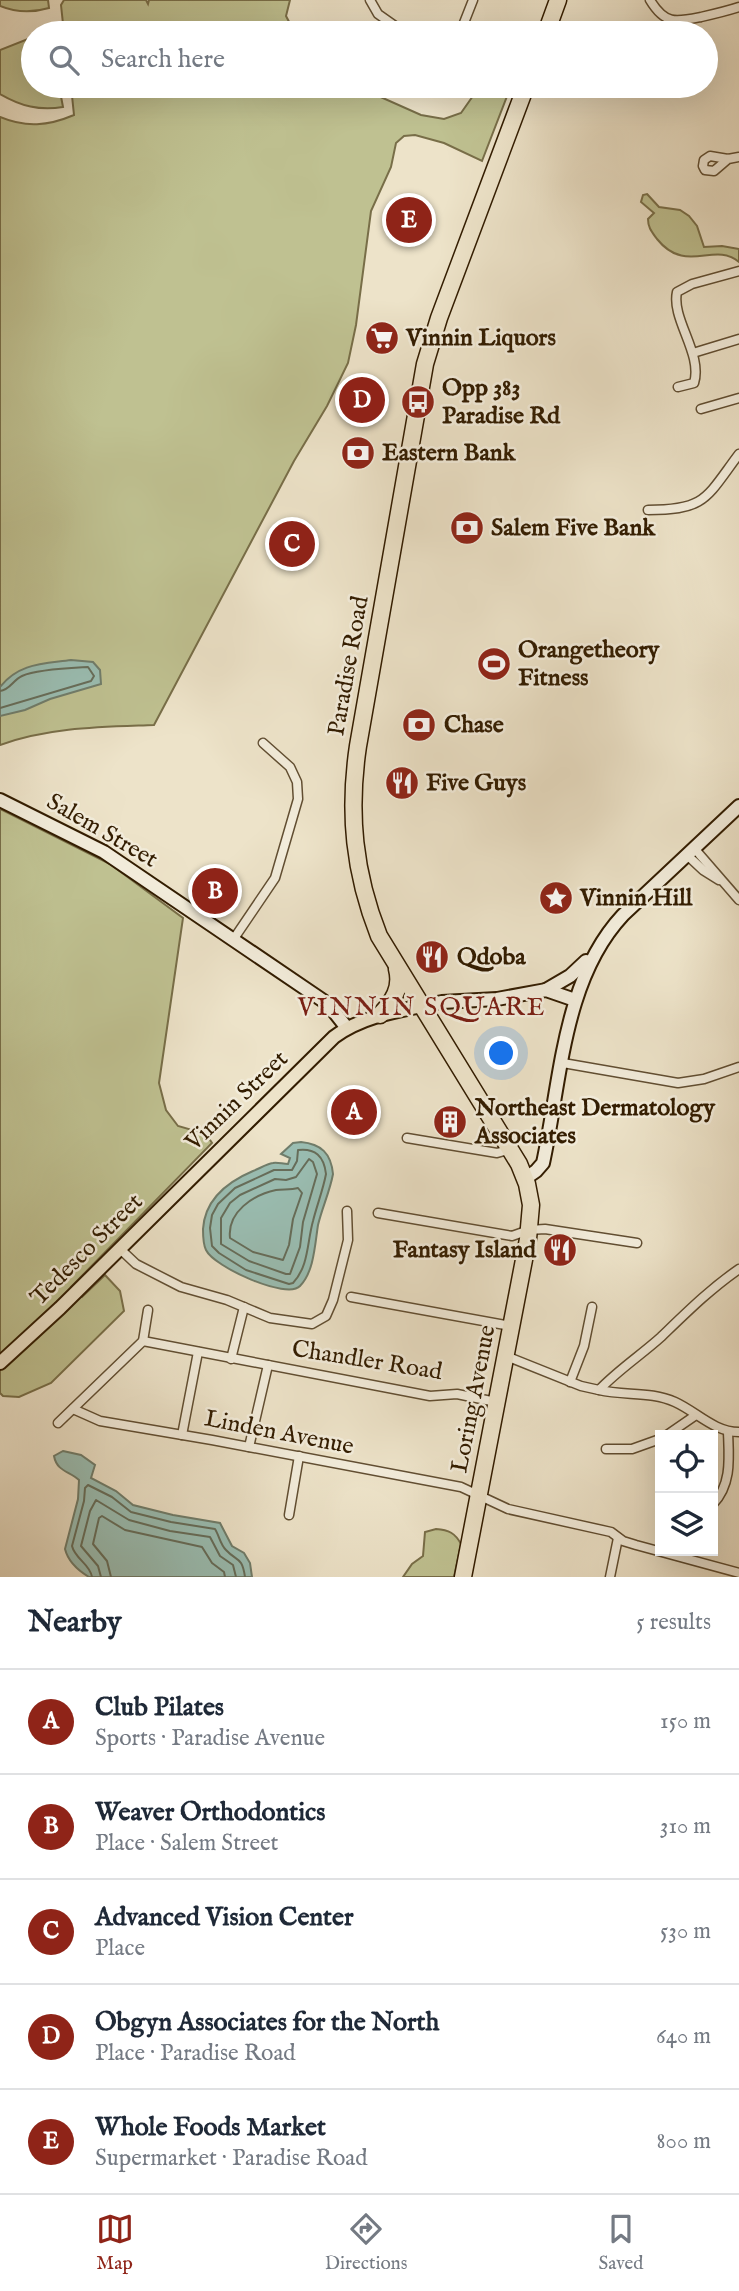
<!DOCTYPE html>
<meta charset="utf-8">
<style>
:root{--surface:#fff;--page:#f2f2f3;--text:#1f2937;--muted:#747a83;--line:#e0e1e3;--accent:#8f2418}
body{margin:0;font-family:"IM FELL English",serif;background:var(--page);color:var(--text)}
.controls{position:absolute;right:21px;bottom:21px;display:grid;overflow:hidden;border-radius:0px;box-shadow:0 7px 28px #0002}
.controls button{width:63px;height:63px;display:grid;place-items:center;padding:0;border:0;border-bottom:2px solid var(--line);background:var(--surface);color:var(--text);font:35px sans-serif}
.you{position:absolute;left:502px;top:1054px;width:24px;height:24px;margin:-18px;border:5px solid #fff;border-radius:50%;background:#1a73e8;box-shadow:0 0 0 10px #1a73e833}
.badge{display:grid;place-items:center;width:46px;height:46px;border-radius:50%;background:var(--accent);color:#fff;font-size:23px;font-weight:700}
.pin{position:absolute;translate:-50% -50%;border:4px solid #fff;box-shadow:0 2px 7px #0006}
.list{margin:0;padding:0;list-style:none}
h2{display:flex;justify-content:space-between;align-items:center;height:91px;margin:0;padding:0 28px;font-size:30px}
h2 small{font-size:23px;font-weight:400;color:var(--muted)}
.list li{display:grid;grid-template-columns:46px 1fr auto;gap:21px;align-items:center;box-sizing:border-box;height:105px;padding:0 28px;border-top:2px solid var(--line)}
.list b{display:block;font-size:26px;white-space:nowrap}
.list p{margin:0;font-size:23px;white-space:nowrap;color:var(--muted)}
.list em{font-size:23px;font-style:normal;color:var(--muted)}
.icon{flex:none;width:38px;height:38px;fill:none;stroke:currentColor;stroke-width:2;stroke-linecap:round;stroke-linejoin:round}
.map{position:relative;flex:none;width:739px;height:1577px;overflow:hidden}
.search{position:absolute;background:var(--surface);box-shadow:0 7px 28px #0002;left:21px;right:21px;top:21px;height:77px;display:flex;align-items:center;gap:18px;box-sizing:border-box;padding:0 24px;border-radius:38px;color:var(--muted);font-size:26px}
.sheet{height:616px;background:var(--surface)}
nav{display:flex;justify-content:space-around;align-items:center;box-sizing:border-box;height:98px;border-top:2px solid var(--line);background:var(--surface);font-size:19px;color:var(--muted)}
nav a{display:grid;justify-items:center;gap:4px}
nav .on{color:var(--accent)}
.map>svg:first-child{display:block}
.green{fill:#bfc191;stroke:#786e48;stroke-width:2}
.water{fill:#9abeb3;stroke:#707d6b;stroke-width:2}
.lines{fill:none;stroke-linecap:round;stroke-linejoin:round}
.shore{stroke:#666d5a;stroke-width:2}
.street-casing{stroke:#614e32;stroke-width:11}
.secondary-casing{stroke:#321c00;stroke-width:16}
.primary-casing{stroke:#321c00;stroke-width:16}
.highway-casing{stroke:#321c00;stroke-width:19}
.street{stroke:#f3eddc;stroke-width:8}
.secondary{stroke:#f3eddc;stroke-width:12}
.primary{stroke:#ede3c9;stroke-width:12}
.highway{stroke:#ede3c9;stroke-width:16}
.labels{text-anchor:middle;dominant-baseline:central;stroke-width:5;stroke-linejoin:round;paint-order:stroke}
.poi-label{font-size:24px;font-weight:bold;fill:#321c00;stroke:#f3eddc;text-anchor:start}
.street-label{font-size:24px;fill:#321c00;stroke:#f3eddc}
.neighbourhood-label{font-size:26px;letter-spacing:2px;fill:#7a1f14;stroke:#f3eddc}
</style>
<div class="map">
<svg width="739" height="1577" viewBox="0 0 739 1577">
<rect width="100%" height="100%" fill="#ede3c9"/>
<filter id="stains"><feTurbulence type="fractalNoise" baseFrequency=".00286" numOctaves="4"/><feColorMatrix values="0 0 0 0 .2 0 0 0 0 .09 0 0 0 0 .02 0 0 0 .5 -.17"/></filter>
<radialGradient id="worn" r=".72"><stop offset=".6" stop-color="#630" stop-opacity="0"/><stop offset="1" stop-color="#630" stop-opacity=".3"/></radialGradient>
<!-- green -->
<g class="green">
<path d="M0 0H48L49 8C32 13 17 13 0 6Z"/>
<path d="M64 0H146L148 4 149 0H290L286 16 295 33H64L61 5Z"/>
<path d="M33 37V86H59L63 107C39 111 21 106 0 94V50Z"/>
<path d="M71 86H356L421 115 444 119 461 113 480 86H511L482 161 444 143 415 135 404 136 396 143 391 167 371 211 356 325 348 363 327 406 294 461 154 725C102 727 50 727 0 745V117C26 128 48 126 74 115Z"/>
<path d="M647 194 659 207 680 210 689 216 697 226 704 247 722 246 739 249V262C714 241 686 275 657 239 652 232 648 228 648 219L654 213 641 202 643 195Z"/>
<path d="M0 809 110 864 183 918 159 1083 166 1110 178 1126 206 1134 212 1143 71 1287 82 1297 105 1275 120 1291 124 1311 51 1383 19 1397 3 1396 0 1393Z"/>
<path d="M436 1529C449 1530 455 1533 461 1544L454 1577H403L412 1564 423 1556 425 1532Z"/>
</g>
<!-- water -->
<g class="water">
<path d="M71 660 93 662 100 670 101 684 50 699 25 710 0 716V687C19 663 43 664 71 660Z"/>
<path d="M301 1142C321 1144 331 1153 333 1174 330 1191 322 1208 318 1225 315 1244 314 1272 300 1286 287 1300 214 1267 206 1250 203 1244 203 1235 203 1229 205 1199 227 1182 253 1171 259 1169 266 1164 273 1163 277 1162 283 1164 288 1164L290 1158 281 1154 293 1143Z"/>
<path d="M63 1451 81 1455 95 1465 91 1478 116 1491 133 1505 173 1515 220 1523 232 1546 244 1553 250 1563 252 1577H89C79 1571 68 1561 65 1549L78 1499 79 1480C70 1471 57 1472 54 1456Z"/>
</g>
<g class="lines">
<!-- shore -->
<g class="shore">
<path d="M0 691C10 690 13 680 22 676 38 669 70 668 88 667L94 676 91 681 0 708"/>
<path d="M298 1150C315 1148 324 1156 326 1174 323 1190 317 1205 313 1221 307 1242 309 1266 293 1283L289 1284 246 1270 219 1253 212 1246 210 1228 212 1215 218 1204 235 1188 274 1170H292L297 1161Z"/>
<path d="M309 1159 313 1162 317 1174 303 1222 300 1247 290 1274H286L249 1261 221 1244V1218L230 1203 240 1195 275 1179 286 1180 296 1177Z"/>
<path d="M298 1188 302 1193 293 1219 289 1245 283 1260 253 1252 230 1238C227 1212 253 1195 276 1190 283 1189 291 1190 298 1188Z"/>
<path d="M92 1577C90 1564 75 1559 72 1546L84 1501 85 1488 88 1485 112 1497 131 1512 171 1522 215 1529C219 1535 220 1544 226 1550 237 1562 242 1556 245 1577"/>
<path d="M101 1577 98 1566 81 1546 90 1511 96 1500 129 1520 170 1531 210 1537 220 1556 233 1565 236 1577"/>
<path d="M111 1577 107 1561 93 1544 99 1518 102 1516 125 1530 202 1547 212 1563 224 1572 225 1577"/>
</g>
<!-- street casing -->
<g class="street-casing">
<g id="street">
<path d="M370 0 378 14 405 33"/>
<path d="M650 0C665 25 676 22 701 17 714 14 727 11 739 7"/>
<path d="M460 33 473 0"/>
<path d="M728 159 714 171 705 170 703 166 704 160 710 156 728 159 739 157"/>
<path d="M693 353 739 339"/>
<path d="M678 387 694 383C703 354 671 319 677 292L692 284 739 271"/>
<path d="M701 409 739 398"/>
<path d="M648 510C706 510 706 498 739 454"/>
<path d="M694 848 739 900"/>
<path d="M687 855 703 870 719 880"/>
<path d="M233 940 275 878 298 799 297 782 290 767 263 743"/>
<path d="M563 1063 678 1083 704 1079 739 1067"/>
<path d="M407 1138 497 1153 511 1149"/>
<path d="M378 1213 512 1236 529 1230 545 1229 637 1243"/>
<path d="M119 1248 136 1264 181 1287 227 1300 270 1318 312 1324 326 1316 333 1300 348 1240 347 1211"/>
<path d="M351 1297 511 1326"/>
<path d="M143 1341 430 1396 457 1394 496 1402"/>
<path d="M506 1356 581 1386 599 1390C618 1370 641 1355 661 1337 686 1313 710 1289 739 1269"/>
<path d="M231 1359 244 1307"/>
<path d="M570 1382 584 1346 592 1307"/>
<path d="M599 1390C625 1396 651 1391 675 1402 697 1412 714 1432 739 1432"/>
<path d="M73 1409 100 1421 212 1440 461 1487 508 1509 611 1532 623 1541 636 1545 739 1573"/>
<path d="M58 1423 143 1341 148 1310"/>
<path d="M182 1435 198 1352"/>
<path d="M667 1435 696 1415"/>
<path d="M249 1447 268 1365"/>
<path d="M606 1449H632L660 1439"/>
<path d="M713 1504C732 1484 729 1458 728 1432"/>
<path d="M289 1515 299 1456"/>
<path d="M610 1577 618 1538"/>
</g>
</g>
<!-- secondary casing -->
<g class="secondary-casing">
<g id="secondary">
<path d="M0 800 104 852 328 1004 347 1028"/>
<path d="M546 990 570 976 586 961"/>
<path d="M422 1006 442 1002 497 999 546 990 575 1000"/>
<path d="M526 1178 536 1171 543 1163C561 1080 563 979 623 915L739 806"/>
</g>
</g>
<!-- primary casing -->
<g class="primary-casing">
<path id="primary" d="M0 1363 60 1308 334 1037C360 1018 391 1012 422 1006"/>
</g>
<!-- highway casing -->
<g class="highway-casing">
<g id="highway">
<path d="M546 33 558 0"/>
<path d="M380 1015C393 1001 402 988 397 969"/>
<path d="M463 1577 528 1239 531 1205 527 1184 519 1164 379 936C354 873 348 813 358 746L425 364 439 318 526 86"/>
</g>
</g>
<!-- street -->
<use href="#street" class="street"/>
<!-- secondary -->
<use href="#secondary" class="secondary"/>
<!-- primary -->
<use href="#primary" class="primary"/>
<!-- highway -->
<use href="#highway" class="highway"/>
</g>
<!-- icons -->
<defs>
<g id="supermarket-disc" transform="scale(1.75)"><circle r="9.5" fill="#8f2418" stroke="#f3eddc"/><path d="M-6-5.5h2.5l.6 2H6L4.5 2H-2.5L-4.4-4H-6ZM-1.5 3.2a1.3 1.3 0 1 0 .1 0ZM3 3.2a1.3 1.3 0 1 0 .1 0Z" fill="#fff"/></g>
<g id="bus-disc" transform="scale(1.75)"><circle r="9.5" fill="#8f2418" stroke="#f3eddc"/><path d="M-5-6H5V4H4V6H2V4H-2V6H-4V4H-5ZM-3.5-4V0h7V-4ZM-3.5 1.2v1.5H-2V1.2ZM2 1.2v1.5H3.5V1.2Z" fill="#fff"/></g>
<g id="bank-disc" transform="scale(1.75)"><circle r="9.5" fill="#8f2418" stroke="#f3eddc"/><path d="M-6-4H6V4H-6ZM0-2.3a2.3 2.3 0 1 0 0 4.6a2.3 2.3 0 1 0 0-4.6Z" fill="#fff"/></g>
<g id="stadium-disc" transform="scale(1.75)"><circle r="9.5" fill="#8f2418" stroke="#f3eddc"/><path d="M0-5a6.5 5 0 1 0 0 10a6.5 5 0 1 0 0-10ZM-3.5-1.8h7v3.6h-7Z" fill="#fff"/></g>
<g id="restaurant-disc" transform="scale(1.75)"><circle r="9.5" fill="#8f2418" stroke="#f3eddc"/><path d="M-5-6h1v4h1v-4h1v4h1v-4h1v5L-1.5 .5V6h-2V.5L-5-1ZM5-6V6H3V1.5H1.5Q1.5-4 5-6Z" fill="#fff"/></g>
<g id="sight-disc" transform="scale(1.75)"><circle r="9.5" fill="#8f2418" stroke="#f3eddc"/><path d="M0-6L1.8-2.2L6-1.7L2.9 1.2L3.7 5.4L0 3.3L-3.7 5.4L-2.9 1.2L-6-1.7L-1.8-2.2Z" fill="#fff"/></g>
<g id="building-disc" transform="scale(1.75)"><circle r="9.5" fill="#8f2418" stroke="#f3eddc"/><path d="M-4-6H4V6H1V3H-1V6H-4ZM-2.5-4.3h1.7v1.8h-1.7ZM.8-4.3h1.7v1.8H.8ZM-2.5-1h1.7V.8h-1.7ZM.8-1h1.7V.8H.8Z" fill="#fff"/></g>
</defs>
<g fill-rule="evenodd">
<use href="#supermarket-disc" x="382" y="338"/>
<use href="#bus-disc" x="418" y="402"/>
<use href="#bank-disc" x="358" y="453"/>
<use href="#bank-disc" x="467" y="528"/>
<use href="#stadium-disc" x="494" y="664"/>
<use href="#bank-disc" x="419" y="725"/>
<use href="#restaurant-disc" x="402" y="783"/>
<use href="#sight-disc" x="556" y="898"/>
<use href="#restaurant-disc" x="432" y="957"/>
<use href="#building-disc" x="450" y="1122"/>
<use href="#restaurant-disc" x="560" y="1250"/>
</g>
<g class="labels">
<!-- poi labels -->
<g class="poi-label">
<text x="406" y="338">Vinnin Liquors</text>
<text x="442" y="388">Opp 383<tspan x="442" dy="28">Paradise Rd</tspan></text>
<text x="382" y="453">Eastern Bank</text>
<text x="491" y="528">Salem Five Bank</text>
<text x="518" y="650">Orangetheory<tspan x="518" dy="28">Fitness</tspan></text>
<text x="444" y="725">Chase</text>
<text x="426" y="783">Five Guys</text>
<text x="580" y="898">Vinnin Hill</text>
<text x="457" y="957">Qdoba</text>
<text x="475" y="1108">Northeast Dermatology<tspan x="475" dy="28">Associates</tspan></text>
<text x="536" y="1250" text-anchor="end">Fantasy Island</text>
</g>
<!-- street labels -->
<g class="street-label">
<text transform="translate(349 666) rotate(-80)">Paradise Road</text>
<text transform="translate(102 831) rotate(30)">Salem Street</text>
<text transform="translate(237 1101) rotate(-44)">Vinnin Street</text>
<text transform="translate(87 1250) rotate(-45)">Tedesco Street</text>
<text transform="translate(367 1361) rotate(9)">Chandler Road</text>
<text transform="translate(474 1399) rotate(-79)">Loring Avenue</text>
<text transform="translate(279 1433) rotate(11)">Linden Avenue</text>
</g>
<!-- neighbourhood labels -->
<g class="neighbourhood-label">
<text x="422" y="1007">VINNIN SQUARE</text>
</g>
</g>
<rect width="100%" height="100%" filter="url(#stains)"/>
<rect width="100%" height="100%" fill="url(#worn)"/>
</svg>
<div class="controls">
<button><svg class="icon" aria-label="locate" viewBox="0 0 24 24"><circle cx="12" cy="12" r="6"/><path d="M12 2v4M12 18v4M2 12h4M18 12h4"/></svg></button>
<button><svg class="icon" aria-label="layers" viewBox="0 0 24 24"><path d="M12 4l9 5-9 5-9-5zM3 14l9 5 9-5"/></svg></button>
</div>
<div class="you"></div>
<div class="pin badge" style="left:354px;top:1112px">A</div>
<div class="pin badge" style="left:215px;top:891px">B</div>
<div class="pin badge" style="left:292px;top:544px">C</div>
<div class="pin badge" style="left:362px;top:400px">D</div>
<div class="pin badge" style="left:409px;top:220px">E</div>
<div class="search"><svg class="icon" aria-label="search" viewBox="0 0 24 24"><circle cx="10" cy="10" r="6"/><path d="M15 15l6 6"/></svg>Search here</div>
</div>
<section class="sheet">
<h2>Nearby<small>5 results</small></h2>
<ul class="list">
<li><span class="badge">A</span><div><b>Club Pilates</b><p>Sports · Paradise Avenue</p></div><em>150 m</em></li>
<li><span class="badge">B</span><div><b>Weaver Orthodontics</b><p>Place · Salem Street</p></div><em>310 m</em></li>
<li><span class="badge">C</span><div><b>Advanced Vision Center</b><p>Place</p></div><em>530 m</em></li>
<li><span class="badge">D</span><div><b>Obgyn Associates for the North</b><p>Place · Paradise Road</p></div><em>640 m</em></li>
<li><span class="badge">E</span><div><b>Whole Foods Market</b><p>Supermarket · Paradise Road</p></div><em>800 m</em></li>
</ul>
</section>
<nav>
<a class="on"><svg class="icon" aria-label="map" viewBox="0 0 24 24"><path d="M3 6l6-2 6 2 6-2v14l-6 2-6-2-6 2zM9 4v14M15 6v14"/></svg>Map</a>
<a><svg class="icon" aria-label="directions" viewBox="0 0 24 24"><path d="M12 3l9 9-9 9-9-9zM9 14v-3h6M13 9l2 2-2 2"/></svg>Directions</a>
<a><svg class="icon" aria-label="saved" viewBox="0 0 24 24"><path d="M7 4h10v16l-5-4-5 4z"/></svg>Saved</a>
</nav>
